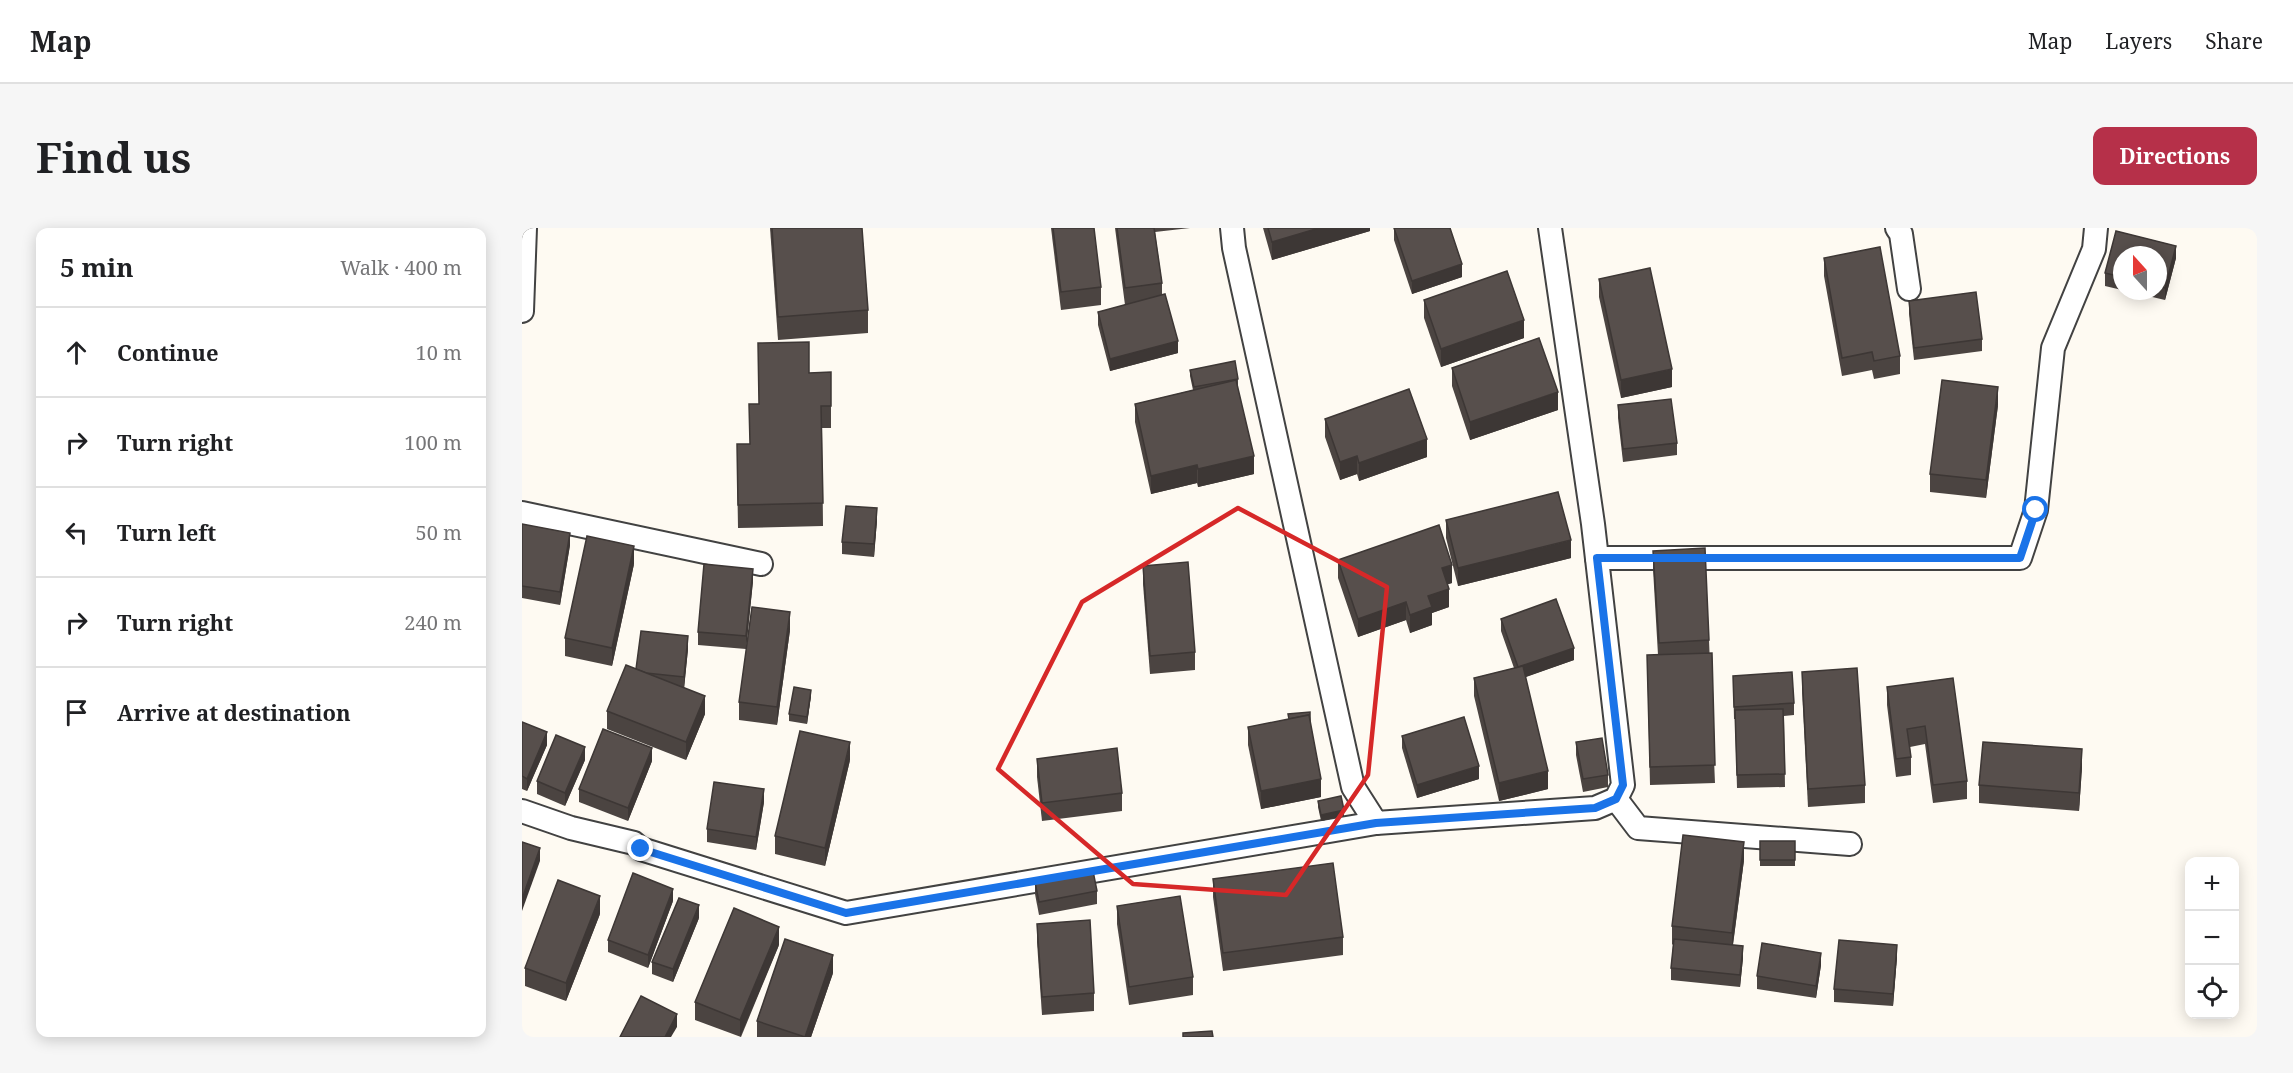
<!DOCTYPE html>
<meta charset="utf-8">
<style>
:root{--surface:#fff;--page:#f6f6f6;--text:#202124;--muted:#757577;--line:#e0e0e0;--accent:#b63049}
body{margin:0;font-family:"Noto Serif",serif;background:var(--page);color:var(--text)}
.controls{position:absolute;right:18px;bottom:18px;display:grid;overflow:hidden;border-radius:12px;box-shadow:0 3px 15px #0003}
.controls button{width:54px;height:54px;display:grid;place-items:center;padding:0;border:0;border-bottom:2px solid var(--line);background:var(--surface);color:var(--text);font:30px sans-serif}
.compass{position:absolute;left:1591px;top:18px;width:54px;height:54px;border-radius:50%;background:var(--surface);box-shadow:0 3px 15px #0003;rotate:339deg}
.stop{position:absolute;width:18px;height:18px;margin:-14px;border:4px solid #1a73e8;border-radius:50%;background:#fff}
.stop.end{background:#1a73e8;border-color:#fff;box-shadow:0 2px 6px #0008}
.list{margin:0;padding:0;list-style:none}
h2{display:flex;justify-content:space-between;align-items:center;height:78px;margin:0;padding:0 24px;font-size:26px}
h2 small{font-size:20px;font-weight:400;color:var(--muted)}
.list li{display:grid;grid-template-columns:39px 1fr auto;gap:18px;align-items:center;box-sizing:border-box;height:90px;padding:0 24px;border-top:2px solid var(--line)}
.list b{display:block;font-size:22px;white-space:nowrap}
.list em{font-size:20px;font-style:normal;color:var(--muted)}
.icon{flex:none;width:33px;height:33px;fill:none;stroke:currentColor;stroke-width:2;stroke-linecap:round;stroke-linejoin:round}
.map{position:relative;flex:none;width:1735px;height:809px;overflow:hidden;border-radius:12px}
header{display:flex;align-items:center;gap:36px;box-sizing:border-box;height:84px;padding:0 30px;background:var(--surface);border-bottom:2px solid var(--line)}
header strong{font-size:28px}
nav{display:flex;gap:33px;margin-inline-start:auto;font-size:21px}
.intro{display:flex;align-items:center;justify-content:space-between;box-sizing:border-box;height:144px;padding:0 36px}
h1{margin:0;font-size:42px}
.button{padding:15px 27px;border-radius:12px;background:var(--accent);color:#fff;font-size:21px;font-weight:700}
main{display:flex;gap:36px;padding:0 36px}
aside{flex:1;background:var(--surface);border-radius:12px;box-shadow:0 3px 15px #0003}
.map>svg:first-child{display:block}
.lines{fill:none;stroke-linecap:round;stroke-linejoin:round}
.minor-casing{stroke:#424242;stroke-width:26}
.minor{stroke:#fff;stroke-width:22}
.wall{fill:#4b4441}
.shaded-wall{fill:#3d3735}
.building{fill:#574f4c;stroke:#3d3735;stroke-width:1.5}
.route{stroke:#1a73e8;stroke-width:8}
.marked{fill:none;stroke:#d62828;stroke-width:4.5;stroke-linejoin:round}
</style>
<header>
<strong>Map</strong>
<nav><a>Map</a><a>Layers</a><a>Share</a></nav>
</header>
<div class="intro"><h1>Find us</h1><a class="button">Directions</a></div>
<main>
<aside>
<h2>5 min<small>Walk · 400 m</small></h2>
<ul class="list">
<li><svg class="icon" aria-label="ahead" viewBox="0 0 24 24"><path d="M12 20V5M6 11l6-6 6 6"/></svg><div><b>Continue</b></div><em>10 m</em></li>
<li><svg class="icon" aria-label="right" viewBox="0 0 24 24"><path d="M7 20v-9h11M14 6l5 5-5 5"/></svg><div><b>Turn right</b></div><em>100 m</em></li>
<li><svg class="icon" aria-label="left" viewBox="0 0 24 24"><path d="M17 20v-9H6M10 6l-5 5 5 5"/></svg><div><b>Turn left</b></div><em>50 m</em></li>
<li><svg class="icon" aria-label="right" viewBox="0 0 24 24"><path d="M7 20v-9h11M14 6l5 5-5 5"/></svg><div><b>Turn right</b></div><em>240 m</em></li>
<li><svg class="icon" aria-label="arrive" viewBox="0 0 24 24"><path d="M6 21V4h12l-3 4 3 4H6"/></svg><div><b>Arrive at destination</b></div></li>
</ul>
</aside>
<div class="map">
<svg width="1735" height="809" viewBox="0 0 1735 809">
<rect width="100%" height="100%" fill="#fefaf2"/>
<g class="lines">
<!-- minor casing -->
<g class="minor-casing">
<g id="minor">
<path d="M710 0 712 20 831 559 854 595 1073 580 1094 571 1101 557 1071 296 1028 0"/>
<path d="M1375 0 1379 6 1387 61"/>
<path d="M0 83 3 0"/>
<path d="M0 285 239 336"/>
<path d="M1075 330H1498L1514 282 1531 120 1572 21 1574 0"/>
<path d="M1094 571 1116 600 1328 616"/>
<path d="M0 583 49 600 112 615 119 621 324 685 854 595"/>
</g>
</g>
<!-- minor -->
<use href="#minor" class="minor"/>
</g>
<!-- wall -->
<g class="wall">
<path d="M248 0H340L346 82V105L256 112Z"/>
<path d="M529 0H572L579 59V77L539 82Z"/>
<path d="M593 0H668L633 4 640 55V67L656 125 588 143 576 97V84L603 77Z"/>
<path d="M741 0H848V3L750 32Z"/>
<path d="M872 0 940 49 890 66 872 12Z"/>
<path d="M1594 3 1654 18V30L1643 72 1605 63H1636V27H1600V62L1583 58V45Z"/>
<path d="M1302 30 1378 128V146L1352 151 1350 142 1320 148 1302 48Z"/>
<path d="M1077 51 1150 159 1099 170 1077 69Z"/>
<path d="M902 72 1002 110 919 139 902 90Z"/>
<path d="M1387 73 1460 111V123L1392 132 1387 86Z"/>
<path d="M930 140 1036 182 948 212 930 158Z"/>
<path d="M668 142 716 151V157L715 158 732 246 676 259 675 255 629 266 613 194V176L671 162 668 148Z"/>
<path d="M309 144V200H300L301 298 216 300 215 239 228 216 237 176 287 145Z"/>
<path d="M1096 177 1155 215V227L1101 234 1096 190Z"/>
<path d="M1476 177 1464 270 1408 264V246Z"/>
<path d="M803 191 905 229 837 253 835 246 818 252 803 209Z"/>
<path d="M355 292 352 329 320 326V314Z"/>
<path d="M924 292 1049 330 936 358 924 310Z"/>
<path d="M0 299 48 317 38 377 0 370Z"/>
<path d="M1131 323 1187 412 1193 555 1128 557 1125 427H1136L1131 341Z"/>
<path d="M816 332 930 355 926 356 927 379 910 385V397L888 405 884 392 836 409 816 350Z"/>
<path d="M112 336 90 438 43 428V410Z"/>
<path d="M621 338 673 424V442L628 446 621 356Z"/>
<path d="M231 353 224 421 176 417V404Z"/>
<path d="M979 391 1052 432 1003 449 1026 561 977 573 952 468V450L992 440 979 403Z"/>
<path d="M268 402 255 497 217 492V474Z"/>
<path d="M166 421 162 460 183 486 164 532 85 501V483L114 441Z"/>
<path d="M1280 444 1343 557V575L1286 579 1280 462Z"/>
<path d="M1211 448 1272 475V487L1262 488 1263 559 1215 560 1213 491H1212Z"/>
<path d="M1431 450 1445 553V571L1411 575 1403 516 1388 519 1389 529V547L1374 549 1365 477V459Z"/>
<path d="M289 468 285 496 267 493V486Z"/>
<path d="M0 494 25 517 5 563 0 561Z"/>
<path d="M788 494 799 569 739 581 726 517V499Z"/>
<path d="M880 508 957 551 895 570 880 520Z"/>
<path d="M1054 514 1086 547V559L1061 564 1054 527Z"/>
<path d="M515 531 600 565V583L520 593 515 549Z"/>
<path d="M63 532 43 578 15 566V553Z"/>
<path d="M328 532 303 638 253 626V608Z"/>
<path d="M130 533 106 593 57 574V561Z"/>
<path d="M1560 539 1557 583 1457 575V557Z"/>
<path d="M796 573 822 588 799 593 796 579Z"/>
<path d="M242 574 234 622 185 614V601Z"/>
<rect x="1238" y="613" width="35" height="25"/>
<path d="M1222 632 1211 717 1221 730 1218 759 1149 752V740L1151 717 1150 716V698Z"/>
<path d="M691 651 821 709V727L701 743 691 669Z"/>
<path d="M513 654 575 663V676L517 687 513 666Z"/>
<path d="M151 673 126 740 86 724V712Z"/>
<path d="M595 678 671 749V767L607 777 595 696Z"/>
<path d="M78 686 44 773 3 758V740Z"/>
<path d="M177 690 151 754 130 746V734Z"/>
<path d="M515 696 572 765V783L520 787 515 714Z"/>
<path d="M257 717 219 809 173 792V774Z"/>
<path d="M1375 729 1371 778 1312 774V761Z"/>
<path d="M1299 737 1294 770 1235 761V748Z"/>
<path d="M311 745 289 809H235V793Z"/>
</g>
<!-- shaded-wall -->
<g class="shaded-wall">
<path d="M797 0H848V3L750 32V14Z"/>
<path d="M1654 18V30L1643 72V60Z"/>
<path d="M940 36V49L890 66V53Z"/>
<path d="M1002 92V110L919 139V121Z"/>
<path d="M656 113V125L588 143V131Z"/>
<path d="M1150 141V159L1099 170V152Z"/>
<path d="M1476 159V177L1464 270V252Z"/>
<path d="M1036 164V182L948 212V194Z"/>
<path d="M905 211V229L837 253V235Z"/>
<path d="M732 228V246L676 259V241Z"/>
<path d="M835 228V246L818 252V234Z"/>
<path d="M675 237V255L629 266V248Z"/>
<path d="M355 280V292L352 329V316Z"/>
<path d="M48 305V317L38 377V364Z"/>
<path d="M1049 312V330L936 358V340Z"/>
<path d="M112 318V336L90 438V420Z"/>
<path d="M930 337V355L920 358V340Z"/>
<path d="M231 341V353L224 421V408Z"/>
<path d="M927 361V379L910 385V397L888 405V387L906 368Z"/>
<path d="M884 374V392L836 409V391Z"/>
<path d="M268 384V402L255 497V479Z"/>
<path d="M166 408V421L162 461V449Z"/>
<path d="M1052 420V432L996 452V439Z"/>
<path d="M289 462V468L285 496V489Z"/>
<path d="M183 468V486L164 532V514Z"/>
<path d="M25 504V517L5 563V551Z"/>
<path d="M328 514V532L303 638V620Z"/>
<path d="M63 519V532L43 578V565Z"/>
<path d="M130 520V533L106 593V580Z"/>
<path d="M1560 521V539L1557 583V565Z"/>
<path d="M957 538V551L895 570V557Z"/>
<path d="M1026 543V561L977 573V555Z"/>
<path d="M799 551V569L739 581V563Z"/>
<path d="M242 561V574L234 622V609Z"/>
<path d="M822 582V588L799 593V587Z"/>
<path d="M1222 614V632L1210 723V705Z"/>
<path d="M18 620V633L0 683V671Z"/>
<path d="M151 661V673L126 740V727Z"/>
<path d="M78 668V686L44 773V755Z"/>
<path d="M177 677V690L151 754V741Z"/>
<path d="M257 699V717L218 809V792Z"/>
<path d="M1375 717V729L1371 778V766Z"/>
<path d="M1221 718V730L1218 759V747Z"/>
<path d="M1299 725V737L1294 770V758Z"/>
<path d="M311 727V745L289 809H283Z"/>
<path d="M155 786V799L149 809H143Z"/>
</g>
<!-- building -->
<g class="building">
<path d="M250 0H340L346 82 256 89Z"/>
<path d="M531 0H572L579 59 539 64Z"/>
<path d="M595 0H632L640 55 603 60Z"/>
<path d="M746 0H797L750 14Z"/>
<path d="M872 0H928L940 36 890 53Z"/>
<path d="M1594 3 1654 18 1643 60 1636 58V27H1600V49L1583 45Z"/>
<path d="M1358 19 1378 128 1352 133 1350 124 1320 130 1302 30Z"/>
<path d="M1128 40 1150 141 1099 152 1077 51Z"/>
<path d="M985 43 1002 92 919 121 902 72Z"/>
<path d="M1454 64 1460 111 1392 120 1387 73Z"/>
<path d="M643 66 656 113 588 131 576 84Z"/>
<path d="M1017 110 1036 164 948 194 930 140Z"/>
<path d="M287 114V145L309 144V178H299L301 275 216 277 215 216H228L227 176H237L236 115Z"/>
<path d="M713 133 716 151 672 159 668 142Z"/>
<path d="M714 152 732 228 676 241 675 237 629 248 613 176Z"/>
<path d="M1420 152 1476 159 1464 252 1408 246Z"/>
<path d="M887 161 905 211 837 235 835 228 818 234 803 191Z"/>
<path d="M1149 171 1155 215 1101 221 1096 177Z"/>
<path d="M1036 264 1049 312 936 340 924 292Z"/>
<path d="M324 278 355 280 352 316 320 314Z"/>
<path d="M0 296 48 305 38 364 0 358Z"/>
<path d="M917 297 930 337 920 340 927 361 906 368 910 379 888 387 884 374 836 391 816 332Z"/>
<path d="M65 308 112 318 90 420 43 410Z"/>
<path d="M1183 320 1187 412 1137 415 1131 323Z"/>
<path d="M666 334 673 424 628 428 621 338Z"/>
<path d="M182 336 231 341 224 408 176 404Z"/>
<path d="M1034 371 1052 420 996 439 979 391Z"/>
<path d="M230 379 268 384 255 479 217 474Z"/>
<path d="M119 403 166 408 162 449 124 445 114 441Z"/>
<path d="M1190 425 1193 537 1128 539 1125 427Z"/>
<path d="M104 437 183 468 164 514 85 483Z"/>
<path d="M1001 438 1026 543 977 555 952 450Z"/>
<path d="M1335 440 1343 557 1286 561 1280 444Z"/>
<path d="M1270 444 1272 475 1212 479 1211 448Z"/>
<path d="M1431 450 1445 553 1411 557 1403 498 1385 501 1389 529 1374 531 1365 459Z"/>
<path d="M272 459 289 462 285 489 267 486Z"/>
<path d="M1261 481 1263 546 1215 547 1213 482Z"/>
<path d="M788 484V494L787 487 767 491 766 486Z"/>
<path d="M787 487 799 551 739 563 726 499Z"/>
<path d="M942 489 957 538 895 557 880 508Z"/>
<path d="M0 494 25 504 5 551 0 548Z"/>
<path d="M81 501 130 520 106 580 57 561Z"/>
<path d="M278 503 328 514 303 620 253 608Z"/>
<path d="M34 507 63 519 43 565 15 553Z"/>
<path d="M1080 510 1086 547 1061 551 1054 514Z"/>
<path d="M1461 514 1560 521 1557 565 1457 557Z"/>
<path d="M595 520 600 565 520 575 515 531Z"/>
<path d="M192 554 242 561 234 609 185 601Z"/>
<path d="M819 568 822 582 799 587 796 573Z"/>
<path d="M1161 607 1222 614 1210 705 1150 698Z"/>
<rect x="1238" y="613" width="35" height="19"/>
<path d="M0 614 18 620 0 671Z"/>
<path d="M811 635 821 709 701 725 691 651Z"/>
<path d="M571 643 575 663 517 674 513 654Z"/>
<path d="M111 645 151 661 126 727 86 712Z"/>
<path d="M36 652 78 668 44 755 3 740Z"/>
<path d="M658 668 671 749 607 759 595 678Z"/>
<path d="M157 670 177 677 151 741 130 734Z"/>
<path d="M212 680 257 699 218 792 173 774Z"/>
<path d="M568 692 572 765 520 769 515 696Z"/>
<path d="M263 711 311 727 283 809 235 793Z"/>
<path d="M1152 711 1221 718 1218 747 1149 740Z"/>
<path d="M1317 712 1375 717 1371 766 1312 761Z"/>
<path d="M1240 715 1299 725 1294 758 1235 748Z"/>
<path d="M119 768 155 786 143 809H98Z"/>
<path d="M690 803 691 809H661V805Z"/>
</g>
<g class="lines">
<!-- route -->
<path class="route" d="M119 621 324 685 854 595 1073 580 1094 571 1101 557 1075 330H1498L1514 282"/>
</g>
<!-- marked area -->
<path class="marked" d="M716 280 865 359 846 547 764 667 611 656 476 541 560 374Z"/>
</svg>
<div class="controls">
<button>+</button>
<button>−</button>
<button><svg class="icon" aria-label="locate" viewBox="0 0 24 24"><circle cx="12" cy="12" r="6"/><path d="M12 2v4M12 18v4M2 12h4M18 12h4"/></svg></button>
</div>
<svg class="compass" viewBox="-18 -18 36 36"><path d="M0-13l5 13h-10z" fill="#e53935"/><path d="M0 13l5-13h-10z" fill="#757577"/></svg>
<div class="stop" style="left:1514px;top:282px"></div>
<div class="stop end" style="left:119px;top:621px"></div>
</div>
</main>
